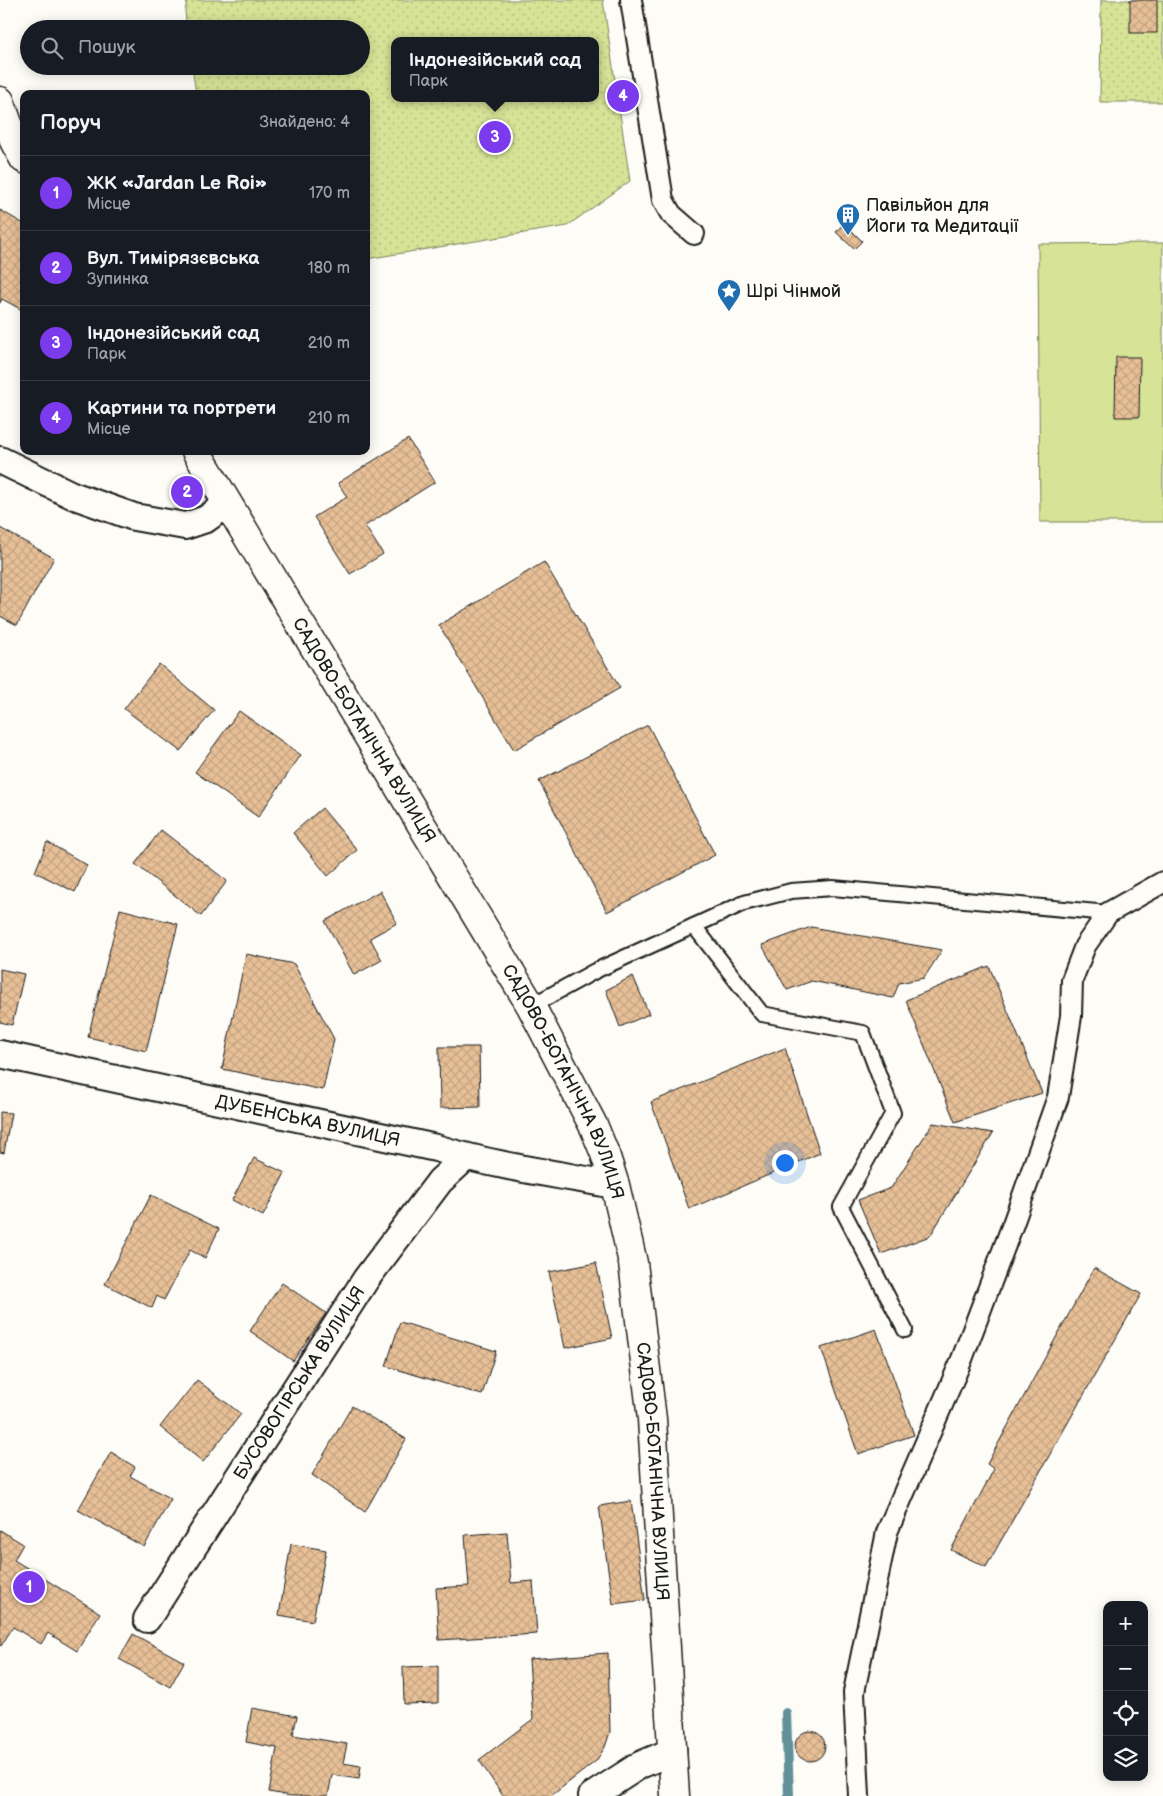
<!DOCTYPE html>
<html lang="uk">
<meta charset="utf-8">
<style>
:root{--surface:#171b24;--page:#20242c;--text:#f1f3f6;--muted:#9ea1a6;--line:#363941;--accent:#7c3aed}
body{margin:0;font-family:"Balsamiq Sans",sans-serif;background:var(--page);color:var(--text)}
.controls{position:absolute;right:15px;bottom:15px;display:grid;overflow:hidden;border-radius:10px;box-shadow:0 2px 12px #0003}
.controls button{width:45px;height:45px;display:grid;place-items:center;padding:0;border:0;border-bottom:1px solid var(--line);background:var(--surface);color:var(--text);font:25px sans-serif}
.you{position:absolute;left:784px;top:1162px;width:18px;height:18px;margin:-12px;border:4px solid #fff;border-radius:50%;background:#1a73e8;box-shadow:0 0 0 8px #1a73e833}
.badge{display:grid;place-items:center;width:32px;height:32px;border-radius:50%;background:var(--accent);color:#fff;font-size:16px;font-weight:700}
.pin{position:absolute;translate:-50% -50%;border:2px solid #fff;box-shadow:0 1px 5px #0006}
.popup{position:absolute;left:391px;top:37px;width:208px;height:65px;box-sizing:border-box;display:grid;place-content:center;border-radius:10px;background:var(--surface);filter:drop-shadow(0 1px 4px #0005);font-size:16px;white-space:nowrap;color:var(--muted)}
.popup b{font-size:19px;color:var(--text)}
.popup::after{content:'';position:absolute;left:50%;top:100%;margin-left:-10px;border:10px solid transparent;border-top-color:var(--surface)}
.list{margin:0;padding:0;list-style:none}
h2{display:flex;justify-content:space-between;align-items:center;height:65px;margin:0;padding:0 20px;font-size:21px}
h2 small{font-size:16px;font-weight:400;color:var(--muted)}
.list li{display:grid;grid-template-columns:32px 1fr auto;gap:15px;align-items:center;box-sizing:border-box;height:75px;padding:0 20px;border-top:1px solid var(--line)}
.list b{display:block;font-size:19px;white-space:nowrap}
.list p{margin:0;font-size:16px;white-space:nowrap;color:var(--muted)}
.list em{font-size:16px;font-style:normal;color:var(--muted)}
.icon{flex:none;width:28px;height:28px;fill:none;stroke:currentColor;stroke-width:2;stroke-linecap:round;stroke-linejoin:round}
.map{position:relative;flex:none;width:1163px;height:1796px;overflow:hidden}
.search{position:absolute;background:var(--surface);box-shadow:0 2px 12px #0003;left:20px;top:20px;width:350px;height:55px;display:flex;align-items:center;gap:12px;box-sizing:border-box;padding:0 18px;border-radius:28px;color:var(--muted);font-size:19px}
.panel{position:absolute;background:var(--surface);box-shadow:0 2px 12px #0003;left:20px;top:90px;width:350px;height:365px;border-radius:10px}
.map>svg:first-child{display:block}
.park{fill:url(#park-dots);stroke:#7a8059;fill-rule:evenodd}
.garden{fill:#d7e396;stroke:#7a8059}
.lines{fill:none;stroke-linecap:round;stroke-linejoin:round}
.stream{stroke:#629199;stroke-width:10}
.building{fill:url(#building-cross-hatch);stroke:#1c1c1c}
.service-casing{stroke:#1c1c1c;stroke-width:18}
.pedestrian-casing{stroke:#1c1c1c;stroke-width:24}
.minor-casing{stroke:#1c1c1c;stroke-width:30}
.tertiary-casing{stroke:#1c1c1c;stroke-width:31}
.service{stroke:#fdfcf7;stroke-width:14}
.pedestrian{stroke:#fdfcf7;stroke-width:20}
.minor{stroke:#fdfcf7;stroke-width:26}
.tertiary{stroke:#fdfcf7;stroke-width:28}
.labels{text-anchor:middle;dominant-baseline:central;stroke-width:4;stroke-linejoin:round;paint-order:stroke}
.poi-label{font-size:18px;fill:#1c1c1c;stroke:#fdfcf7;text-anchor:start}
.street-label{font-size:18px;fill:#1c1c1c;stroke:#fdfcf7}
</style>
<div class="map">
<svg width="1163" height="1796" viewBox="0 0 1163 1796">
<defs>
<pattern id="park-dots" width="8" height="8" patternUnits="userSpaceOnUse" patternTransform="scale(1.25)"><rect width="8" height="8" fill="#d7e396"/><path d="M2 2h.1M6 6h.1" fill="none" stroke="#b8c281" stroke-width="1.8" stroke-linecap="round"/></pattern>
<pattern id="building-cross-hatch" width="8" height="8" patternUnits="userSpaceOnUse" patternTransform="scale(1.25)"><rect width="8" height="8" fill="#e7c097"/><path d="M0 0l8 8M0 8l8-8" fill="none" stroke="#c6a482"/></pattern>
</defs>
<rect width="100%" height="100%" fill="#fdfcf7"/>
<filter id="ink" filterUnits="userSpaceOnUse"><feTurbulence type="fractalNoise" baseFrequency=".02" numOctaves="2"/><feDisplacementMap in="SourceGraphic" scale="10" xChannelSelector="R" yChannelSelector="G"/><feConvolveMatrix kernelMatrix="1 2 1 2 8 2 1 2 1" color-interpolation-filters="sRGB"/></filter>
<g filter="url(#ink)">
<!-- park -->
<g class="park">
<path d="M187 0H603L630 181 567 226 366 259V94H196L192 66H361V29H187L185 12ZM395 41H595V98H395Z"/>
<path d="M1101 0H1163V102H1100Z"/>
</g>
<!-- garden -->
<path class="garden" d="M1163 243V522H1040L1038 244Z"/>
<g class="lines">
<!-- stream -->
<path class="stream" d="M786 1713 789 1796"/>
</g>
<!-- building -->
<g class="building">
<rect x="1130" y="0" width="27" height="33"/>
<path d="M0 210 24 224V311L2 299 0 303Z"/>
<path d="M844 223 862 241 854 249 836 232Z"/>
<path d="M1116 357H1140L1139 417H1115Z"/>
<path d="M408 439 435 482 365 526 383 554 350 574 314 517 347 497 338 483Z"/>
<path d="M0 528 54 558 17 625 0 616Z"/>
<path d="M544 562 620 688 514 750 439 625Z"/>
<path d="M159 664 214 710 180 751 124 709Z"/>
<path d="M239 711 301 755 258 817 195 772Z"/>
<path d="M648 725 715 855 607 912 539 781Z"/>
<path d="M322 808 357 850 328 876 293 833Z"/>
<path d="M161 830 227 881 201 916 135 864Z"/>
<path d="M47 842 87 865 75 892 35 872Z"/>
<path d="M380 891 397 923 370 938 382 960 354 975 325 921Z"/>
<path d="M120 909 178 924 146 1051 88 1037Z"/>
<path d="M811 927 942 950 924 978 899 983 893 998 812 981 787 990 762 945Z"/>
<path d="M246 954 294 964 334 1039 323 1090 222 1069Z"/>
<path d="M989 966 1042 1093 955 1122 906 1000Z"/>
<path d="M0 969 24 974 12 1025 0 1022Z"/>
<path d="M633 976 649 1014 620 1027 606 990Z"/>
<path d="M439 1047H479L480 1107 440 1108Z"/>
<path d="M785 1048 820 1153 689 1209 651 1102Z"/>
<path d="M0 1112 11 1113 4 1153 0 1152Z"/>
<path d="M933 1123 993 1133 930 1236 881 1254 858 1200 891 1188Z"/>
<path d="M254 1158 285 1173 263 1216 232 1200Z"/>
<path d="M151 1195 219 1229 205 1258 190 1250 164 1300 157 1296 152 1308 105 1284Z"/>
<path d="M596 1263 612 1338 565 1348 549 1272Z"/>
<path d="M1094 1268 1141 1294 986 1567 951 1550 994 1469 987 1464Z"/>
<path d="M282 1283 326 1313 293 1361 250 1331Z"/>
<path d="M400 1322 496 1351 482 1395 386 1366Z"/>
<path d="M876 1329 914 1435 858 1454 821 1348Z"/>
<path d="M197 1380 241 1414 203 1462 160 1427Z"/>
<path d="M352 1406 406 1439 365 1512 312 1475Z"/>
<path d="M111 1452 135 1467 130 1476 171 1499 144 1547 78 1510Z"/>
<path d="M631 1501 645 1600 613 1604 599 1506Z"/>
<path d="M0 1530 23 1544 14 1560 100 1613 77 1651 48 1633 41 1644 13 1627 1 1646 0 1645Z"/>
<path d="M507 1532 511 1583 533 1581 537 1634 439 1640 436 1588 469 1586 465 1535Z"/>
<path d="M291 1544 326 1550 313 1621 279 1615Z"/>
<path d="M133 1634 184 1662 170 1687 119 1659Z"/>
<path d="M608 1653 610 1732 605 1747 596 1761 551 1796H503L479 1760 533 1719 529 1659Z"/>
<path d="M438 1666V1703L404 1704 403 1667Z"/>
<path d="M252 1708 297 1716 293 1735 347 1744 343 1763 361 1766 359 1779 332 1775 328 1796H291L269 1792 277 1748 246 1742Z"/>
<circle cx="810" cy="1746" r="15"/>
</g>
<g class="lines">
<!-- service casing -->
<g class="service-casing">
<g id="service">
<path d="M694 926 762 1014 863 1033 893 1113 841 1207 905 1330"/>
<path d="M531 1006 595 971 744 903 791 891 833 888 1108 913"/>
</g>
</g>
<!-- pedestrian casing -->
<g class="pedestrian-casing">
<g id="pedestrian">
<path d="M631 0 663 200 671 214 694 234"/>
<path d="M859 1796 854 1692 887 1532 962 1359 1013 1224 1058 1097 1071 1016 1072 980 1085 946 1108 913 1163 882"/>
</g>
</g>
<!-- minor casing -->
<g class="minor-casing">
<g id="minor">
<path d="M0 460 72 495 134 517 185 526 206 519 227 504"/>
<path id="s1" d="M0 1054 436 1148C494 1166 555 1174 615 1185"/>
<path id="s2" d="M147 1619 366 1279 440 1181 465 1158"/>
<path d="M592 1796 640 1765 673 1751"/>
</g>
</g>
<!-- tertiary casing -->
<g class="tertiary-casing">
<g id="tertiary">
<path d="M0 101 15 143 24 159"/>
<path id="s3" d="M196 451 531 1006 594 1127 605 1154 615 1185 633 1263 652 1419 675 1796"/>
</g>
</g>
<!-- service -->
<use href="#service" class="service"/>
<!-- pedestrian -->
<use href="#pedestrian" class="pedestrian"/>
<!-- minor -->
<use href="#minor" class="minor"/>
<!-- tertiary -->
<use href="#tertiary" class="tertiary"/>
</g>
</g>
<!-- icons -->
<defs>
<g id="building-pin" transform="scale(1.25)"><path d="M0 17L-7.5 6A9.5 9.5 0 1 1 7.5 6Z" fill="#1f6fb2" stroke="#fdfcf7"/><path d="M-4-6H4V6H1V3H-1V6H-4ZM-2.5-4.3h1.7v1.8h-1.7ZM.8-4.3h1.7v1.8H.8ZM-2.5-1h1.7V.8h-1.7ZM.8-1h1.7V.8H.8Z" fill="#fff"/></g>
<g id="sight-pin" transform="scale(1.25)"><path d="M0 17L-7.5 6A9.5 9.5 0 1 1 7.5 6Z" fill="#1f6fb2" stroke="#fdfcf7"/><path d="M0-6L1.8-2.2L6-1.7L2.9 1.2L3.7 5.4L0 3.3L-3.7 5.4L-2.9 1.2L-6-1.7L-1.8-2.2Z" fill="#fff"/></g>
</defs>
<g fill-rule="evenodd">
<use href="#building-pin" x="848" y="215"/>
<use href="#sight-pin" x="729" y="291"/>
</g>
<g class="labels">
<!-- poi labels -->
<g class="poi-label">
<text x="866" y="205">Павільйон для<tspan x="866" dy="21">Йоги та Медитації</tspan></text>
<text x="746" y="291">Шрі Чінмой</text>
</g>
<!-- street labels -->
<g class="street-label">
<text stroke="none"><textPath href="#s3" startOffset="326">САДОВО-БОТАНІЧНА ВУЛИЦЯ</textPath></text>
<text stroke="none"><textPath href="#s3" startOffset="731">САДОВО-БОТАНІЧНА ВУЛИЦЯ</textPath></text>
<text stroke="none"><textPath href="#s1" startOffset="315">ДУБЕНСЬКА ВУЛИЦЯ</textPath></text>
<text stroke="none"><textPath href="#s2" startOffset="281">БУСОВОГІРСЬКА ВУЛИЦЯ</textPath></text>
<text stroke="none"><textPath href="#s3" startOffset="1136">САДОВО-БОТАНІЧНА ВУЛИЦЯ</textPath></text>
</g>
</g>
</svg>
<div class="controls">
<button>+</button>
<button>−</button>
<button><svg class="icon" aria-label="locate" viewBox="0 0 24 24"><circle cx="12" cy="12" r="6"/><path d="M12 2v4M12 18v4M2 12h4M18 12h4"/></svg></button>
<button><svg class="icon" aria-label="layers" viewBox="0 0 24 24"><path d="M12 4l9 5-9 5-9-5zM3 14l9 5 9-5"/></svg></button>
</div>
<div class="you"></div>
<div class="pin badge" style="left:29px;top:1587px">1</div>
<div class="pin badge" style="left:187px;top:492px">2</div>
<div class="pin badge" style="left:495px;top:137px">3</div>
<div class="popup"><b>Індонезійський сад</b>Парк</div>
<div class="pin badge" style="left:623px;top:96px">4</div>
<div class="search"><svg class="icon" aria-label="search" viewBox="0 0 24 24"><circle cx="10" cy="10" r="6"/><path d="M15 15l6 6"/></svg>Пошук</div>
<section class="panel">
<h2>Поруч<small>Знайдено: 4</small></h2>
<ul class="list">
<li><span class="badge">1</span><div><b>ЖК «Jardan Le Roi»</b><p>Місце</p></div><em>170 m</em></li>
<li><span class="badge">2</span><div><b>Вул. Тимірязєвська</b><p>Зупинка</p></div><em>180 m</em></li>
<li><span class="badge">3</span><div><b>Індонезійський сад</b><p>Парк</p></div><em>210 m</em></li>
<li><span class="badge">4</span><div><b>Картини та портрети</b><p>Місце</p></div><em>210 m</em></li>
</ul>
</section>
</div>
